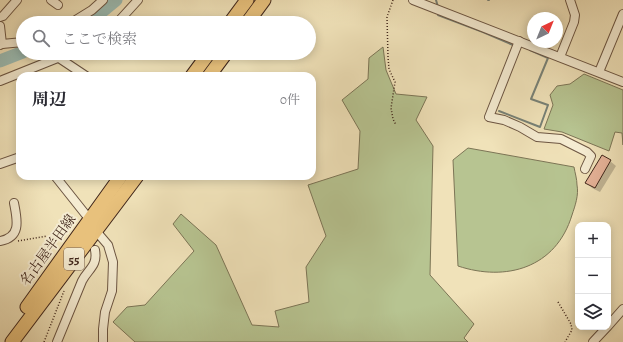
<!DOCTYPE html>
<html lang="ja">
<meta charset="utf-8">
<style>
:root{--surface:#fff;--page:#f7f7f7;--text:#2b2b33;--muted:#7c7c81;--line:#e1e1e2}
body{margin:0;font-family:Alegreya,"Noto Serif JP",serif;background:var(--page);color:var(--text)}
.controls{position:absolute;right:12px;bottom:12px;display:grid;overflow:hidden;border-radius:8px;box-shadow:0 2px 10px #0003}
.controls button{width:36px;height:36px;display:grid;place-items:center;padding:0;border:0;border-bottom:1px solid var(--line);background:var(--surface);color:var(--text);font:20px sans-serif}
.compass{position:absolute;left:527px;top:12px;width:36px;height:36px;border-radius:50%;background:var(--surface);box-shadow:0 2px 10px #0003;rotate:43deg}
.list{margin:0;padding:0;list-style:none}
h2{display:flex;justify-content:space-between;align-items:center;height:52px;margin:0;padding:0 16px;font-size:17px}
h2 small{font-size:13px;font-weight:400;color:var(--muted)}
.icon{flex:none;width:22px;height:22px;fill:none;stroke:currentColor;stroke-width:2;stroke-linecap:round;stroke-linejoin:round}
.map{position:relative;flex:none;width:623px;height:342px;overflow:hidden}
.search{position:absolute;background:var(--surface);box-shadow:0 2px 10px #0003;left:16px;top:16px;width:300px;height:44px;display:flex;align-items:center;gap:10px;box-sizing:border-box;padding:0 14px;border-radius:22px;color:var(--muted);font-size:15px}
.panel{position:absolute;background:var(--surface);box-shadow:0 2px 10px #0003;left:16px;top:72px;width:300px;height:108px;border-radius:12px}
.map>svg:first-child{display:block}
.green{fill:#b7c491;stroke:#7c7556}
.shadow{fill:#0003}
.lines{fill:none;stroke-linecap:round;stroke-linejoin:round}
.stream{stroke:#778177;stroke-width:2}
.river{stroke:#9bbdb5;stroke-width:13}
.building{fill:#e6b399;stroke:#40261b}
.street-casing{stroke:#6c5542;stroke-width:10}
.primary-casing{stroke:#40261b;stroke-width:15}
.path{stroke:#40261b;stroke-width:1.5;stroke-dasharray:1 2;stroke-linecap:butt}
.street{stroke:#f5ecd2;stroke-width:8}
.primary{stroke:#e8c17c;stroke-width:13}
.labels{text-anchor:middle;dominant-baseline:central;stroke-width:4;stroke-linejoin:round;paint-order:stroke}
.shield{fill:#f5ecd2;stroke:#766152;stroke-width:1}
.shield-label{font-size:13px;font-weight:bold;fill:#40261b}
.street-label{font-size:14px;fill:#40261b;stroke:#f5ecd2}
</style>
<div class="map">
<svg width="623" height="342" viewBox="0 0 623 342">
<rect width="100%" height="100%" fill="#f0e2b9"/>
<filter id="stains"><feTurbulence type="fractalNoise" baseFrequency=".005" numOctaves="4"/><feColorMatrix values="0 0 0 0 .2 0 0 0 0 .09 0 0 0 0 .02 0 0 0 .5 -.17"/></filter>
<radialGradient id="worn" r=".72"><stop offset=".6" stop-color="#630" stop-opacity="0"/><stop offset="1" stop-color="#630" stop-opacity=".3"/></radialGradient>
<!-- green -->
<g class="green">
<path d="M383 47 386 70 396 94 427 97 416 120 433 146 430 275 474 324 464 338 468 342H135L113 322 127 307 145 305 194 251 173 224 181 214 216 245 252 325 279 327 275 311 309 302 306 267 326 236 308 185 358 169 360 131 342 100 368 79 369 58Z"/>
<path d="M584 74 623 90V145L622 133 615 132 609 151 562 132 544 129 553 105 550 95 557 86 570 84Z"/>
<path d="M468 148 574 167C575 173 577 179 577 185 579 195 575 206 572 215 556 268 506 282 458 266L453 160Z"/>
</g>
<!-- shadow -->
<path class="shadow" d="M610 161 616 166 600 192 592 188 587 182Z"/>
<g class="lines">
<!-- stream -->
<g class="stream">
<path d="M436 0 438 7"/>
<path d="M488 0H489"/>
<path d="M438 12V15L483 32 513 45"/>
<path d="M499 111 540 127 548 105 531 99 548 58 530 50"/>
</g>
<!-- river -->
<g class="river">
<path d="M88 23 116 0"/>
<path d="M0 61 23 52"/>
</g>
</g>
<!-- building -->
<path class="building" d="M602 155 611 160 595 188 585 183Z"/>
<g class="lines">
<!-- street casing -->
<g class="street-casing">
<g id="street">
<path d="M51 0 58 5"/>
<path d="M413 0 623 82"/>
<path d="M0 17 3 16 17 0"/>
<path d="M71 23 92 10 103 0"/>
<path d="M117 23 138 0"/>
<path d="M0 26 2 44"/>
<path d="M519 41 489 117 504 120 520 127 537 137 561 139 587 152 591 156 585 169"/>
<path d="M0 45 2 44 23 42"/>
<path d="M57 54 59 58 86 76"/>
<path d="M560 57 574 22 575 15 570 0"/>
<path d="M599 72 623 14"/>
<path d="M0 81 70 53"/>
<path d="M0 164 20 157"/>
<path d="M55 176 90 220 96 231 108 245 113 262 112 291 105 312 103 329V342"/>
<path d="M0 241C22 237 17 219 14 203"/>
<path d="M608 326 623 309"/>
<path d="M57 342 82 281C88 269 98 266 95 250"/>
<path d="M593 342 607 327"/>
</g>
</g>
<!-- primary casing -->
<g class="primary-casing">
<g id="primary">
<path d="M230 23 247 0"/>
<path d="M247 23 264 0"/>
<path d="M192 76 209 53"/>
<path d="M209 76 226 53"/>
<path d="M27 307 121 176"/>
<path d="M12 342 137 176"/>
</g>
</g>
<!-- path -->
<g class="path">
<path d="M393 0 387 17 388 57 389 69 395 82 391 108 393 119 396 125"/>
<path d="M18 241 47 236"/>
<path d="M558 302 571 324 572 330 565 342"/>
<path d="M44 342 64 291"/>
</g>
<!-- street -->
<use href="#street" class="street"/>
<!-- primary -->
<use href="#primary" class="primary"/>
</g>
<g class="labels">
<!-- shield labels -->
<rect class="shield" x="64" y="248" width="20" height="22" rx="3"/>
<g class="shield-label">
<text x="74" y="259">55</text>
</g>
<!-- street labels -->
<g class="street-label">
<text transform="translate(48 250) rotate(-54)">名古屋半田線</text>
</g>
</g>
<rect width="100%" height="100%" filter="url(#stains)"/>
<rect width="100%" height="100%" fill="url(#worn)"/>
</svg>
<div class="controls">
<button>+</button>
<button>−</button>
<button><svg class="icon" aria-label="layers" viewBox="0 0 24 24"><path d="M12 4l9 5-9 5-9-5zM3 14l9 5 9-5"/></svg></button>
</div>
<svg class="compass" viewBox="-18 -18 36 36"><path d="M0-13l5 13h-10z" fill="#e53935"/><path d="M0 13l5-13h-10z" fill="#7c7c81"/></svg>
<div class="search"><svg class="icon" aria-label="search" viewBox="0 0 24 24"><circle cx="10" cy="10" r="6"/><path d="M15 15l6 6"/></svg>ここで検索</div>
<section class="panel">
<h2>周辺<small>0件</small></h2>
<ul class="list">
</ul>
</section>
</div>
